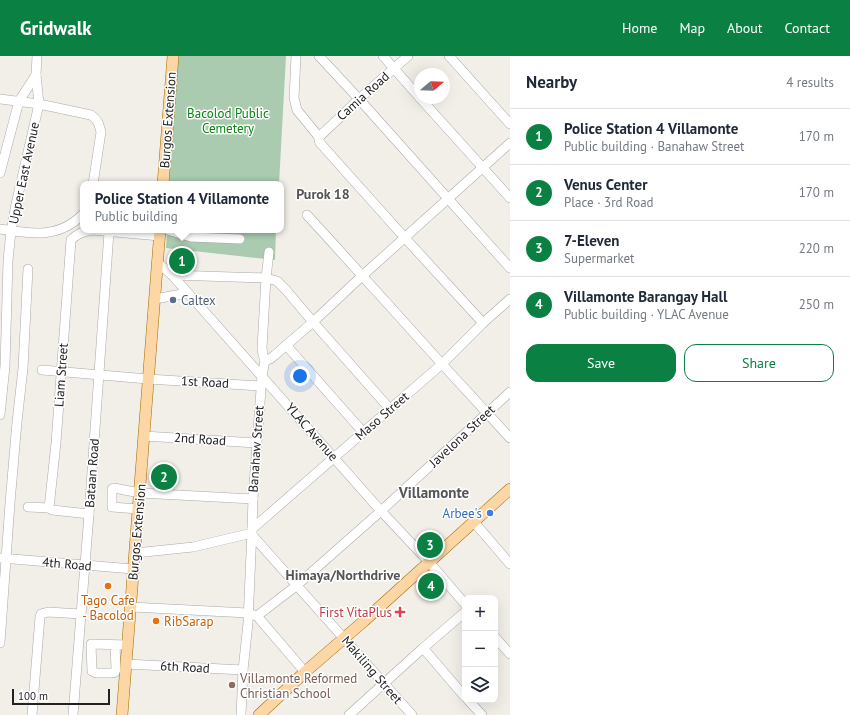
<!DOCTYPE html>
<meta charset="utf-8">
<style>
:root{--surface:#fff;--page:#f2f2f3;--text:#1f2937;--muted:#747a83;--line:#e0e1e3;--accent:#0b8043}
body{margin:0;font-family:"PT Sans",sans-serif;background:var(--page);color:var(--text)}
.controls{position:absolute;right:12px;bottom:12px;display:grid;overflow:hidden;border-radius:8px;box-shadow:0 4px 16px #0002}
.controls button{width:36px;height:36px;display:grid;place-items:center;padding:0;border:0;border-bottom:1px solid var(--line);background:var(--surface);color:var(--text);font:20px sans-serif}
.compass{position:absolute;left:414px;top:12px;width:36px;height:36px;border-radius:50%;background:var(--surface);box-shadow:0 4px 16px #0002;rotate:71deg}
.scale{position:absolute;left:12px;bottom:10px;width:98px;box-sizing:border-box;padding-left:4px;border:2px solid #222;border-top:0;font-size:11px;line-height:14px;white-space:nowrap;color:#222;-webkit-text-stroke:3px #fff;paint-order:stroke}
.you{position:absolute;left:300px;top:320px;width:14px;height:14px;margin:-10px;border:3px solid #fff;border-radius:50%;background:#1a73e8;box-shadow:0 0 0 6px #1a73e833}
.badge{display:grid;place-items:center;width:26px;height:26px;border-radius:50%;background:var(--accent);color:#fff;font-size:13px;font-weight:700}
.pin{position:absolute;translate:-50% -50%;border:2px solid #fff;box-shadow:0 1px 4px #0006}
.popup{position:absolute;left:80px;top:125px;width:204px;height:52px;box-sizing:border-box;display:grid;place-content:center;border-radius:8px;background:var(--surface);filter:drop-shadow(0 1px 3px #0005);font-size:13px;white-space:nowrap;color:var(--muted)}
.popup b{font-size:15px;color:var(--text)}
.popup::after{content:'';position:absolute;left:50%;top:100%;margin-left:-8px;border:8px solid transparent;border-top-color:var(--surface)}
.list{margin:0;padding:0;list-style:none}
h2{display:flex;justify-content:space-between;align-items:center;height:52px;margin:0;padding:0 16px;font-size:17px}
h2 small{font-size:13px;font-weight:400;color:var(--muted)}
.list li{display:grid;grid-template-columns:26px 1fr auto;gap:12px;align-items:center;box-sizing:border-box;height:56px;padding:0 16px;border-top:1px solid var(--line)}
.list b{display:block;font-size:15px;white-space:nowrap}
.list p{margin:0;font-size:13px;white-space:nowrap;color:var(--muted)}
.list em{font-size:13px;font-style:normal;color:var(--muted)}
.actions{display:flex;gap:8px;padding:12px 16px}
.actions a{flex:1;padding:9px 0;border:1px solid var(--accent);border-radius:12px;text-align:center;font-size:14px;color:var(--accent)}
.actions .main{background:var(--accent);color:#fff}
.icon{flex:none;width:22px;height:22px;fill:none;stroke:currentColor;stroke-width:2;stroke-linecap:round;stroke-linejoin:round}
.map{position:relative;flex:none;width:510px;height:659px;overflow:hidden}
header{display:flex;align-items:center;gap:24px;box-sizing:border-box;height:56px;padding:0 20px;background:var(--accent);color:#fff}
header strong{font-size:19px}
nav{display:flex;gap:22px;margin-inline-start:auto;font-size:14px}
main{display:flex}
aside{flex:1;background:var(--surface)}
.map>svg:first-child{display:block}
.cemetery{fill:#aacbaf}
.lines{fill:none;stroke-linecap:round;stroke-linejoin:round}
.minor-casing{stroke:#a9a9a9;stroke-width:10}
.major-casing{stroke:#a06b00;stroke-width:12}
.minor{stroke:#fff;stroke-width:9}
.major{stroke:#fcd6a4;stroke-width:11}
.service-dot{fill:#5c6f8a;stroke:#fff;stroke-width:1.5}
.shop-dot{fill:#3f7fe0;stroke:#fff;stroke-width:1.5}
.food-dot{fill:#e8710a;stroke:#fff;stroke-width:1.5}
.health-dot{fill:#e0444e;stroke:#fff;stroke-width:1.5}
.education-dot{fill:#8d6e63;stroke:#fff;stroke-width:1.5}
.labels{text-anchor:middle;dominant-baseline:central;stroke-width:3;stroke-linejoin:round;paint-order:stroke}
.street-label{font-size:13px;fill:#222;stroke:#fff}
.park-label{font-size:13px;fill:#0c8416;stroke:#fff}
.service-label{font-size:13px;fill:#4e5e75;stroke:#fff;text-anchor:start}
.shop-label{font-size:13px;fill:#366cbe;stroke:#fff;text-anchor:end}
.food-label{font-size:13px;fill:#c56008;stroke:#fff}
.health-label{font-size:13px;fill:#be3a42;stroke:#fff;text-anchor:end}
.education-label{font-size:13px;fill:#785e54;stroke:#fff;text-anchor:start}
.neighbourhood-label{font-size:14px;font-weight:bold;fill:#555;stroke:#fff}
.quarter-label{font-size:15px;font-weight:bold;fill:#555;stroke:#fff}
</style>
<header>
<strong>Gridwalk</strong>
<nav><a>Home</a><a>Map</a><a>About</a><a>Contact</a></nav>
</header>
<main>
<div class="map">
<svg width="510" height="659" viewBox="0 0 510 659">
<rect width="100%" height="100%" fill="#f2efe9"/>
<!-- cemetery -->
<g class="cemetery">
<path d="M177 0H286L279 128H169Z"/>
<path d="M167 174H276L275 204 166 192Z"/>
</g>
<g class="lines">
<!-- minor casing -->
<g class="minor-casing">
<g id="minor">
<path d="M296 0 294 42 297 54 319 81V84L320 87 405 182 483 267"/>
<path d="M319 0 359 43 510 212"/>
<path d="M383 0 420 42"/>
<path d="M449 0 510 68"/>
<path d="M420 42 510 142"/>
<path d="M0 43 39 48 91 59C98 64 99 68 101 76L93 128"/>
<path d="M319 81 359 43 408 0"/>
<path d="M0 117 19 45 36 19"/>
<path d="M307 159 329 183 442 308 510 382"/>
<path d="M0 173C31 178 59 183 83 158"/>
<path d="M168 174 191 181 240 183"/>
<path d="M269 196 266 222 277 225 286 234 313 266 390 353"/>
<path d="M157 206 172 219 381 455 429 506 465 548"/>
<path d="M172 219 266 222 262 292 263 299 265 304 262 320 257 387 253 443 252 473 248 567 243 614 241 659"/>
<path d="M155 243 187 237"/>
<path d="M286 289 363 376"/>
<path d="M265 304 270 303 275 299 313 266 362 220 510 87"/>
<path d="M42 314 148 323 261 330"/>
<path d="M0 359 5 310 8 205 11 175 16 148 39 48 36 19 37 0"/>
<path d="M144 380 257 387"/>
<path d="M28 451 49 452"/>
<path d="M138 453 112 451V433L114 432 140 437 253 443"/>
<path d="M89 458 52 454 49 452 56 387 71 184C78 177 83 176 92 174L160 180"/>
<path d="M474 466 510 508"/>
<path d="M252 473 390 353 442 308 483 267 510 243"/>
<path d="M252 479 412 659"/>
<path d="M135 497 193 491 252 477"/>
<path d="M1 502 133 513"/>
<path d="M131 551 248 557 257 560 296 530 381 455 510 336"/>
<path d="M257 560 305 616"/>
<path d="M495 581 510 598"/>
<path d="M0 587 10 447 17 366 23 312 28 213"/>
<path d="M115 589 116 613 115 616 113 617H96L92 615 91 588 128 589"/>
<path d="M423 592 465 641"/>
<path d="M126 608 243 614"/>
<path d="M468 644 482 659"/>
<path d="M32 659 40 561 41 558 48 556 81 558"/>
<path d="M73 659 89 458 109 176"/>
<path d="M349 659 423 592 465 556"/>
</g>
</g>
<!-- major casing -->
<g class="major-casing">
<g id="major">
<path d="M163 128 173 0"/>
<path d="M122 659 160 174"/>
<path d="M259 659 305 616 364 565 510 433"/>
</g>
</g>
<!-- minor -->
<use href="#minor" class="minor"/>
<!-- major -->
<use href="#major" class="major"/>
</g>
<!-- markers -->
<circle class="service-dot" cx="173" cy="244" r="4"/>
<circle class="shop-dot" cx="490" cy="457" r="4"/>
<g class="food-dot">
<circle cx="108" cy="530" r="4"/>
<circle cx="156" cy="565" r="4"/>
</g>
<path class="health-dot" d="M398 550h4v4h4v4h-4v4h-4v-4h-4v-4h4z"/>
<circle class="education-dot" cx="232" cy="629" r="4"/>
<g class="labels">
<!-- street labels -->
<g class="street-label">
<text transform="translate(363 40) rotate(-42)">Camia Road</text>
<text transform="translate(168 64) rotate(-86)">Burgos Extension</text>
<text transform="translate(24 117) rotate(-78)">Upper East Avenue</text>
<text transform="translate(61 319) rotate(-86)">Liam Street</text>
<text transform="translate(205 326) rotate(3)">1st Road</text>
<text transform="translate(382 360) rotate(-41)">Maso Street</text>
<text transform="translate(312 376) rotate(49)">YLAC Avenue</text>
<text transform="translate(462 380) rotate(-43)">Javelona Street</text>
<text transform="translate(200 383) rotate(4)">2nd Road</text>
<text transform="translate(256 393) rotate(-86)">Banahaw Street</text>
<text transform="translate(92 417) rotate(-86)">Bataan Road</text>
<text transform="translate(137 476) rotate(-85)">Burgos Extension</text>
<text transform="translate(67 508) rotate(5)">4th Road</text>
<text transform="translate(185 611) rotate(3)">6th Road</text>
<text transform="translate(372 614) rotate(49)">Makiling Street</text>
</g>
<!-- park labels -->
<g class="park-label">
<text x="228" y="57">Bacolod Public<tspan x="228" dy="15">Cemetery</tspan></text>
</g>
<!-- service labels -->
<g class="service-label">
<text x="181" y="244">Caltex</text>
</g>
<!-- shop labels -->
<g class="shop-label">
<text x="482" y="457">Arbee's</text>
</g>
<!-- food labels -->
<g class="food-label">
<text x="108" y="544">Tago Cafe<tspan x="108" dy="15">- Bacolod</tspan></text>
<text x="164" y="565" text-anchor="start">RibSarap</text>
</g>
<!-- health labels -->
<g class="health-label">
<text x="392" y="556">First VitaPlus</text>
</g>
<!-- education labels -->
<g class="education-label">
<text x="240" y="622">Villamonte Reformed<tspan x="240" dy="15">Christian School</tspan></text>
</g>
<!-- neighbourhood labels -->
<g class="neighbourhood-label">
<text x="323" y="138">Purok 18</text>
<text x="343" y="519">Himaya/Northdrive</text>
</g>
<!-- quarter labels -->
<g class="quarter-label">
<text x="434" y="436">Villamonte</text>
</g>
</g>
</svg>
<div class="controls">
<button>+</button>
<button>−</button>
<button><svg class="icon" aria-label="layers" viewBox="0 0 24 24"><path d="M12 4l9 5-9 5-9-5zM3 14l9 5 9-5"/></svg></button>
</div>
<svg class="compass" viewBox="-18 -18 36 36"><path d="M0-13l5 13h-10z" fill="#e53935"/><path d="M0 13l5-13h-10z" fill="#747a83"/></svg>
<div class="scale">100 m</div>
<div class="you"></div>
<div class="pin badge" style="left:182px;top:205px">1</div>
<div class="popup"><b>Police Station 4 Villamonte</b>Public building</div>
<div class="pin badge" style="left:164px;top:421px">2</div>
<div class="pin badge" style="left:430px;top:489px">3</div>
<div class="pin badge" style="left:431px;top:530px">4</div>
</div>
<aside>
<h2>Nearby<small>4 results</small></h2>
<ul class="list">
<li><span class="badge">1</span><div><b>Police Station 4 Villamonte</b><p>Public building · Banahaw Street</p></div><em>170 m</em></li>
<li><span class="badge">2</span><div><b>Venus Center</b><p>Place · 3rd Road</p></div><em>170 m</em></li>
<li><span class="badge">3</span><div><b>7-Eleven</b><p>Supermarket</p></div><em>220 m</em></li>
<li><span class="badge">4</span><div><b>Villamonte Barangay Hall</b><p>Public building · YLAC Avenue</p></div><em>250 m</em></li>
</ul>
<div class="actions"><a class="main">Save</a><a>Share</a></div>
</aside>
</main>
